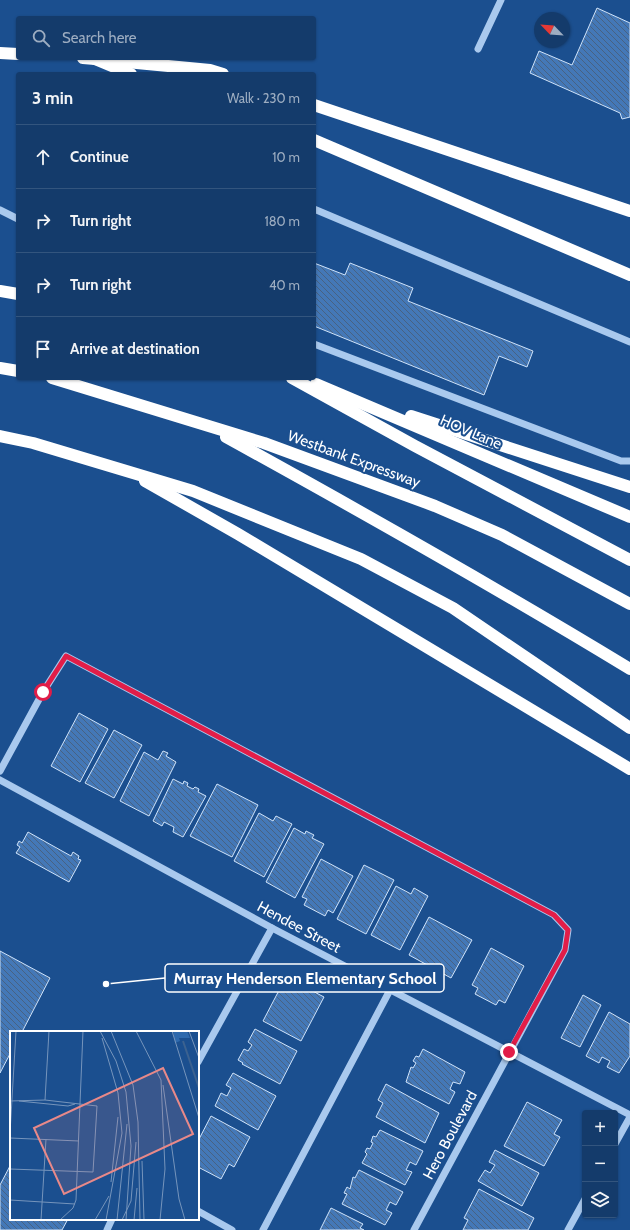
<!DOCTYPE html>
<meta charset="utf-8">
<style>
:root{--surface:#143b6b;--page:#1d4271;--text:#f1f3f6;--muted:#9dadc1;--line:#33557e}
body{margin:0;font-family:Cabin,sans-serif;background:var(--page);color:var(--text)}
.controls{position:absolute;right:12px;bottom:12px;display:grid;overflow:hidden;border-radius:4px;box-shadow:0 1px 3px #0004}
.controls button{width:36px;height:36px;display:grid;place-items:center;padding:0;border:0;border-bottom:1px solid var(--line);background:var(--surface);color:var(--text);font:20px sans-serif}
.compass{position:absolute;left:534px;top:12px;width:36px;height:36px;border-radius:50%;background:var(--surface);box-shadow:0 1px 3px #0004;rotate:295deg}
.stop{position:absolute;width:12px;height:12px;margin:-9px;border:3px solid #e11d48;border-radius:50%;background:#fff}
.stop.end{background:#e11d48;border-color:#fff;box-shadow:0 1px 4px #0008}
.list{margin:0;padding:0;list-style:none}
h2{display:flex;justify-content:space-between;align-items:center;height:52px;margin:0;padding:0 16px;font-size:17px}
h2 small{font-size:13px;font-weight:400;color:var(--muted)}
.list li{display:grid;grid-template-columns:26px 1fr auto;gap:12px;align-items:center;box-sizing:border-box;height:64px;padding:0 16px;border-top:1px solid var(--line)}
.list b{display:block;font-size:15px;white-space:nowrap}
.list em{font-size:13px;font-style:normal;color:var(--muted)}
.icon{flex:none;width:22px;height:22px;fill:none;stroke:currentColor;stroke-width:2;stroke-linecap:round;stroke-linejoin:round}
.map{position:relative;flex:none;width:630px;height:1230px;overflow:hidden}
.search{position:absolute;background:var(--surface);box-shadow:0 1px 3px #0004;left:16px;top:16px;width:300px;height:44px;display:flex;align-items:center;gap:10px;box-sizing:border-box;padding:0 14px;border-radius:4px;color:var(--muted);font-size:15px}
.panel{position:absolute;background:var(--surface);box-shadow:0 1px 3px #0004;left:16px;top:72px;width:300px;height:308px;border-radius:4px}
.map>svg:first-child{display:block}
.building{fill:url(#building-back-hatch);stroke:#cfe3fa}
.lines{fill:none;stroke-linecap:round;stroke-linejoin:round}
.minor{stroke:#a9c9ee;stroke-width:7}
.highway{stroke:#fff;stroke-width:12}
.route{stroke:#e11d48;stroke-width:5}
.labels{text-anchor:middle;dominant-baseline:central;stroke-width:4;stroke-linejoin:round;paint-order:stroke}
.street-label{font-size:15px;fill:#fff;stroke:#1b4f8f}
.inset-river{fill:none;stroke:#3c6290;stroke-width:2}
.inset-road{fill:none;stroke:#7695bc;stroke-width:1}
.view{fill:#e88989;fill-opacity:0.15;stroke:#e88989;stroke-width:2}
.inset-edge{fill:none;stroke:#fff;stroke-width:2}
.leader{fill:none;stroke:#fff;stroke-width:1.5}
.callout-dot{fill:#fff;stroke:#1b4f8f;stroke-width:1.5}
.callout{fill:#1b4f8f;stroke:#fff;stroke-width:1.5}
.callout-label{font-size:16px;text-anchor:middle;font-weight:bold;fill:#fff}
</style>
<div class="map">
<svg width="630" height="1230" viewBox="0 0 630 1230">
<defs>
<pattern id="building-back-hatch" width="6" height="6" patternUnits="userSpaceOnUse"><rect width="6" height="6" fill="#4478b7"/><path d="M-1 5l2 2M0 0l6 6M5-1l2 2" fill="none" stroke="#486282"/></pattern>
</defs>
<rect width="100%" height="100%" fill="#1b4f8f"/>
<!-- building -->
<g class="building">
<path d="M597 8 630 23V117L622 119 620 113 530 73 539 51 572 65Z"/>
<path d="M314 263 345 275 350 263 413 288 408 301 533 351 527 367 499 356 484 395 314 326Z"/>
<path d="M79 713 108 729 80 782 51 766Z"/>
<path d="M114 730 142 745 114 798 85 783Z"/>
<path d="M163 751 168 753 166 756 176 762 149 816 120 801 144 752 158 760Z"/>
<path d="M173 779 183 784 184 781 188 783 187 786 193 789 195 787 199 789 198 792 206 796 183 837 173 832 174 827 164 822 162 826 153 821Z"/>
<path d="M217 784 258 805 232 857 190 836Z"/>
<path d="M259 813 273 821 276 816 292 824 264 877 234 861Z"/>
<path d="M294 828 305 834 306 831 314 835 312 838 324 844 295 898 266 882Z"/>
<path d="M28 832 71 856 73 852 79 856 78 859 81 860 69 882 16 853 20 847 17 845 19 841 22 843Z"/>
<path d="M321 859 353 876 333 913 328 910 325 916 304 905 307 899 302 897Z"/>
<path d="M364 865 394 880 366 934 337 919Z"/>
<path d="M396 886 411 894 414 888 428 896 400 950 371 935Z"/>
<path d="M429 917 472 940 451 978 409 955Z"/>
<path d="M491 948 524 966 505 1003 499 1000 496 1005 475 994 478 988 472 985Z"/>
<path d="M0 951 50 978 22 1032H11V1052L0 1073Z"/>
<path d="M286 977 324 997 301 1041 263 1021Z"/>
<path d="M583 995 601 1005 580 1047 561 1038Z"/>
<path d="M609 1012 630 1024V1056L619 1073 607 1067 610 1061 602 1057 599 1063 586 1056Z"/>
<path d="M255 1029 297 1051 280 1084 242 1064 243 1063 238 1060 244 1049 248 1051 252 1045 248 1042Z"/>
<path d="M423 1049 465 1072 460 1084 453 1082 450 1089 455 1092 449 1104 406 1082 411 1067 413 1068 416 1063 413 1061 416 1056 419 1057Z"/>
<path d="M233 1073 276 1096 258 1130 215 1106 221 1093 227 1096 231 1088 226 1085Z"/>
<path d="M386 1084 439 1113 425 1143 376 1117 383 1103 378 1100Z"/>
<path d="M527 1102 562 1120 554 1134 560 1137 544 1166 504 1146Z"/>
<path d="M211 1116 250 1137 234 1167 229 1164 221 1179 198 1167V1141Z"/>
<path d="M380 1130 423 1151 416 1165 410 1162 406 1170 412 1172 405 1185 362 1163 367 1154 365 1152 367 1148 370 1149 373 1143 371 1142 373 1136 376 1137Z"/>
<path d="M495 1150 539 1173 522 1206 478 1181 485 1170 490 1173 495 1165 489 1162Z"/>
<path d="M11 1164V1219H68L62 1230H0V1185Z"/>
<path d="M359 1170 403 1192 396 1205 390 1202 386 1210 392 1213 385 1225 342 1204 347 1194 344 1193 347 1187 350 1189 353 1177 355 1178Z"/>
<path d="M479 1189 534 1218 528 1230H463L468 1220 464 1218Z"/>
<path d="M331 1208 363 1224 360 1228 364 1230H320Z"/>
</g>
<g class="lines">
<!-- minor -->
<g class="minor">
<path d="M478 49 501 0"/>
<path d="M314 209 630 342"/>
<path d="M0 210 18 219"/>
<path d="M314 344 621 461H630"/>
<path d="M0 771 43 692 66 656 554 915 568 930 565 950 414 1230"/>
<path d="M0 780 272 928 630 1115"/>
<path d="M198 1062 272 928"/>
<path d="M615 1144 630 1117"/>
<path d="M198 1211 232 1230"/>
<path d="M107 1230 112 1219"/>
<path d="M263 1230 390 990"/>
<path d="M568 1230 585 1199"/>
</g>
<!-- highway -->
<g class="highway">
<path d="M0 53 18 54"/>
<path d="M83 58 95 59 131 74"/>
<path d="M95 59 210 70 223 74"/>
<path d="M314 105 630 211"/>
<path d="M314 140 630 275"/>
<path d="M0 291 18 294"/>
<path d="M0 368 18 371"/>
<path d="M52 378 264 443 435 506 502 535 630 604"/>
<path d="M292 378 415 446 630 560"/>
<path d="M316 384 630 517"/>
<path d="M411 416 630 487"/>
<path d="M0 436 33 443 193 491 361 559 453 608 630 728"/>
<path d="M226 437C362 512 497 588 630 669"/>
<path d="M145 481 238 534 630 769"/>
</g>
</g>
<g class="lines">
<!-- route -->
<path class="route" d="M43 692 66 656 554 915 568 930 565 950 509 1052"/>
</g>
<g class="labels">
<!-- street labels -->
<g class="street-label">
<text transform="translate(471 432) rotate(23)">HOV Lane</text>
<text transform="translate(354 459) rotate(20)">Westbank Expressway</text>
<text transform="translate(299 927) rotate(28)">Hendee Street</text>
<text transform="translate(450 1135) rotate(-62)">Hero Boulevard</text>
</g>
</g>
<!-- overview -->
<g transform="translate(10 1031)">
<rect width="189" height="189" fill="#1b4f8f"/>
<path d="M163 0H177L180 7H169L170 10 165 12Z" fill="#2e69ad"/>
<path class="inset-river" d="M173 10 189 57"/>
<path class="inset-road" d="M90 0 106 30 116 61 121 115 116 189M101 0 123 54 128 91 130 189M126 0 151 49 155 138 150 189M162 0 189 87M179 0 189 27M92 7 108 62 112 102 96 189M153 54 169 168 175 189M35 69 39 0M0 70 35 69 87 75 83 141 0 138M9 70 58 75 65 73M0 102 6 0M0 107 69 110M132 130 134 189M101 151 108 86M0 169 65 173M31 189 36 108M50 189 63 177 66 169 73 0M85 189 99 165M107 189 117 93M112 189 121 170 126 111M124 189 127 157"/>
<path class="view" d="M153 37 183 103 54 163 24 97Z"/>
<rect width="189" height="189" class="inset-edge"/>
</g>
<!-- callouts -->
<path class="leader" d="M106 984L165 978"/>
<circle class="callout-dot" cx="106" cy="984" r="4"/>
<rect class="callout" x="165" y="964" width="279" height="28" rx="4"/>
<g class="callout-label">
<text x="305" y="984">Murray Henderson Elementary School</text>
</g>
</svg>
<div class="controls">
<button>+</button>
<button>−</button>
<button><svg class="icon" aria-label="layers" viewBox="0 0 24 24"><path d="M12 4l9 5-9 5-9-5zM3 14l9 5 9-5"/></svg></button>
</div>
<svg class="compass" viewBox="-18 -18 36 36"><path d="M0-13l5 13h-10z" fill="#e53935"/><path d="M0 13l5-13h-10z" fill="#9dadc1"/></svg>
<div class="stop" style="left:43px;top:692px"></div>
<div class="stop end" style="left:509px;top:1052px"></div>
<div class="search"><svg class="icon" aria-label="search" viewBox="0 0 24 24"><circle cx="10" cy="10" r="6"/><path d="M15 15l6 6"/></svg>Search here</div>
<section class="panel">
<h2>3 min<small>Walk · 230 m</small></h2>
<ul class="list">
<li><svg class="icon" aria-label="ahead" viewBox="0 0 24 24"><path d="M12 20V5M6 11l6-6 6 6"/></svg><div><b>Continue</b></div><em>10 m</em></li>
<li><svg class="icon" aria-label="right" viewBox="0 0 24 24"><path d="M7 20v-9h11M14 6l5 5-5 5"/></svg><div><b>Turn right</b></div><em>180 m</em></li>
<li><svg class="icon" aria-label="right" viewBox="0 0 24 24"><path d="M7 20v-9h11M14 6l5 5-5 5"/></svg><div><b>Turn right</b></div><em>40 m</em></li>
<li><svg class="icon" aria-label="arrive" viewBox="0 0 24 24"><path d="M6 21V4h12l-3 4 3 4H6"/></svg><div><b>Arrive at destination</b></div></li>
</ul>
</section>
</div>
